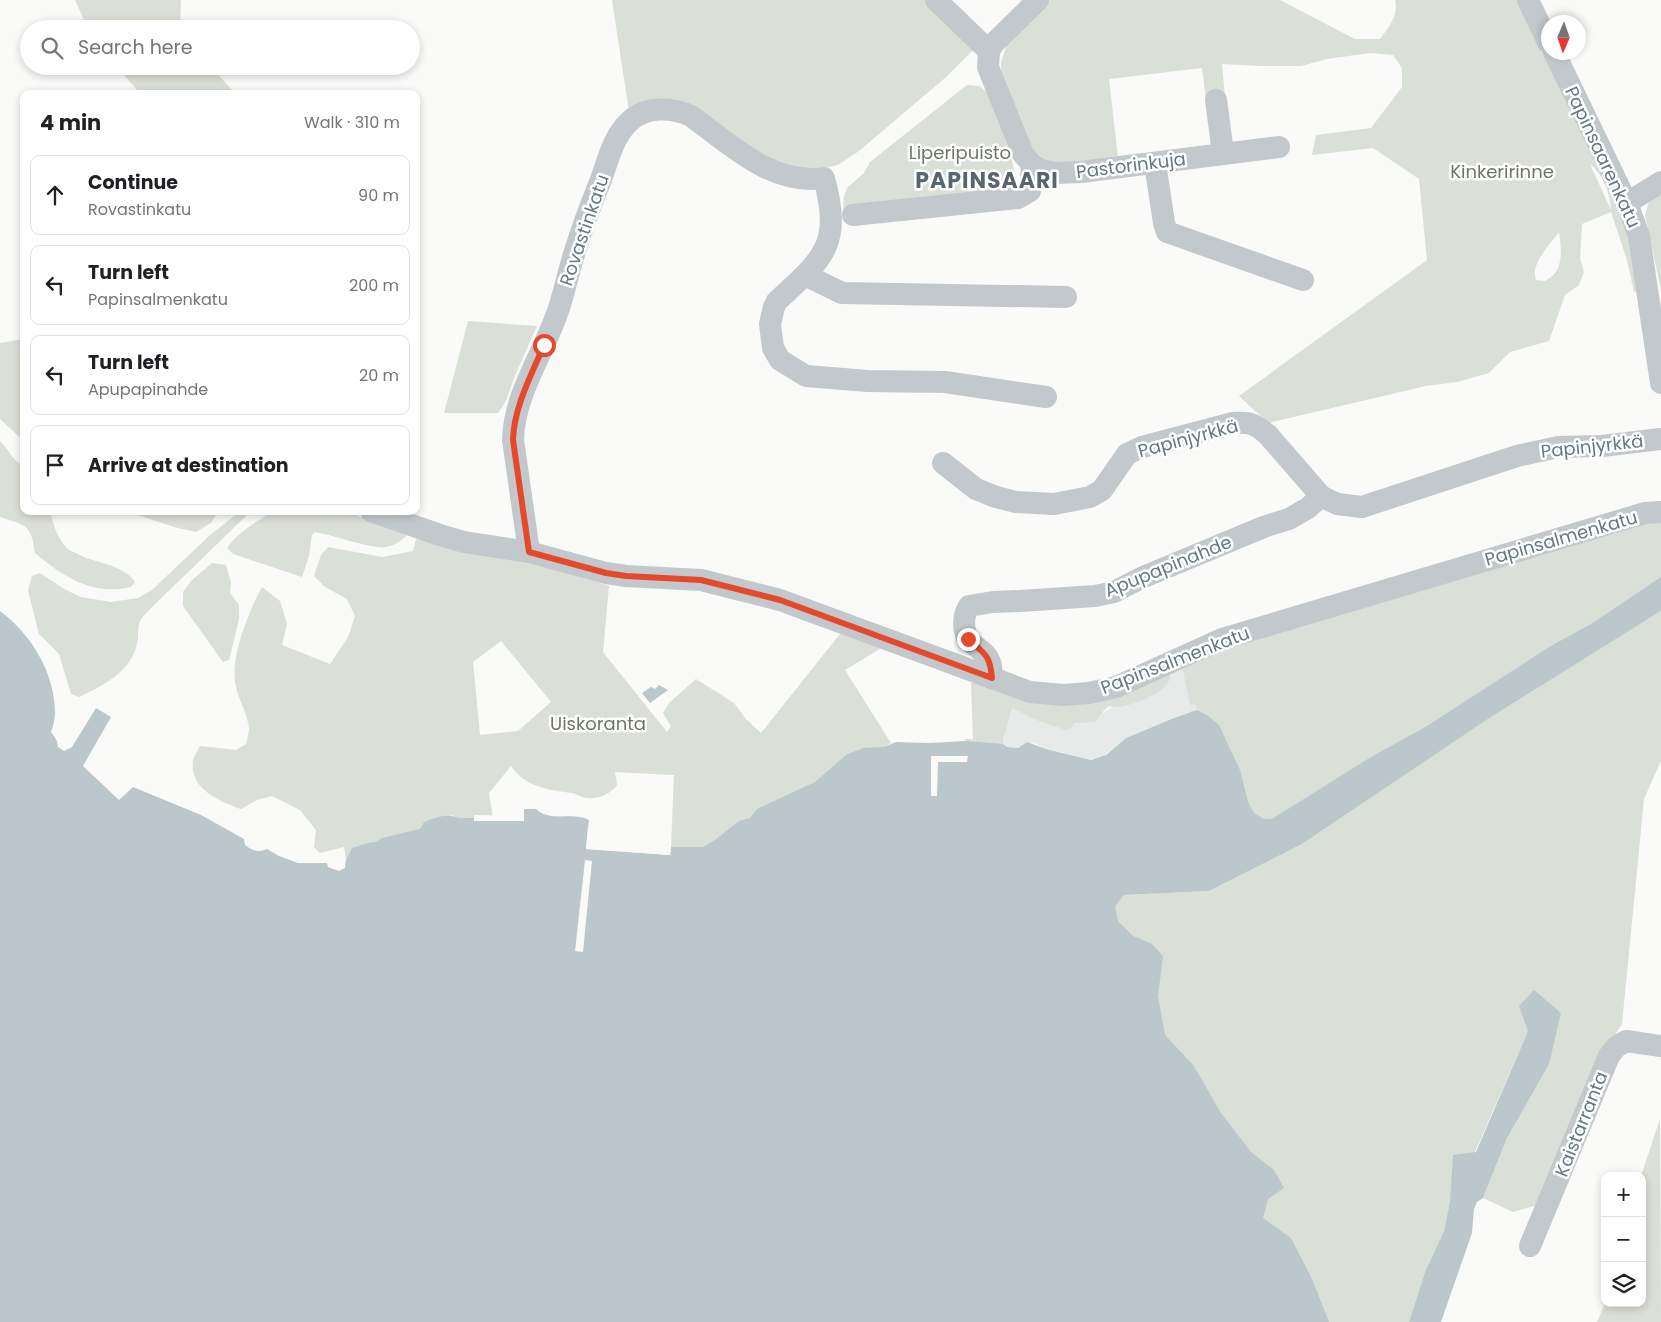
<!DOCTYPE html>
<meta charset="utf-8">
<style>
:root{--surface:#fff;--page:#f6f6f6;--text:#202124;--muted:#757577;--line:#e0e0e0}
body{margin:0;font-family:Poppins,sans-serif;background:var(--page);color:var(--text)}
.controls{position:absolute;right:15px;bottom:15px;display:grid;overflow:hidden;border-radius:10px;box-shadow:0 2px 8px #0003}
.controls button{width:45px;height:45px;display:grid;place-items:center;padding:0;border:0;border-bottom:1px solid var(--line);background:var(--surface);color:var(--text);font:25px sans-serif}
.compass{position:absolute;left:1541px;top:15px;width:45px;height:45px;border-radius:50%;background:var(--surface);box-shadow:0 2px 8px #0003;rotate:182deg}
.stop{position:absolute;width:15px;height:15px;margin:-11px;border:4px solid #e5492c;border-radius:50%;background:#fff}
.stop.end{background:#e5492c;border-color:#fff;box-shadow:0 1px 5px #0008}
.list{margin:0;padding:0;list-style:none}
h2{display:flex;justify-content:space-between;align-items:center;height:65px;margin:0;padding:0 20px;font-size:21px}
h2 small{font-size:16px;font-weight:400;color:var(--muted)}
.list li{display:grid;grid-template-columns:32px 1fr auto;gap:15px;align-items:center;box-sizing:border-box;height:80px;margin:0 10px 10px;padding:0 10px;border:1px solid var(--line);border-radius:10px}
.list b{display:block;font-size:19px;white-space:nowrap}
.list p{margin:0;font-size:16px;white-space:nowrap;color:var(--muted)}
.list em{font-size:16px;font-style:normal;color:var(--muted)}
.icon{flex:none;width:28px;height:28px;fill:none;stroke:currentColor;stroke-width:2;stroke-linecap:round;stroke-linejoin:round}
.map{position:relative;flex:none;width:1661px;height:1322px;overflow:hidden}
.search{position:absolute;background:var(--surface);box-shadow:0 2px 8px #0003;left:20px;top:20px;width:400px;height:55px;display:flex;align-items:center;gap:12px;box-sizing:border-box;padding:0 18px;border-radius:28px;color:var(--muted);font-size:19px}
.panel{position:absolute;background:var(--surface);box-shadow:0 2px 8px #0003;left:20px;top:90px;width:400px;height:425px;border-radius:10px}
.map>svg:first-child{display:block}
.built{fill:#e8eae9}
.green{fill:#dadfd7;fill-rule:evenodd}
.water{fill:#bbc7cb}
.pier{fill:#fafaf8}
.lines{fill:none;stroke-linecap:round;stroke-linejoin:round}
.minor{stroke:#c3c8cc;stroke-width:22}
.route{stroke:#e5492c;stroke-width:6}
.labels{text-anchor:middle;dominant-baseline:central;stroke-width:5;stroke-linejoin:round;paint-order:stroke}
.park-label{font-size:18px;fill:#697a64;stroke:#fff}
.street-label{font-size:18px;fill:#647883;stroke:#fff}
.district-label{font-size:22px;font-weight:bold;letter-spacing:1px;fill:#57656e;stroke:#fff}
</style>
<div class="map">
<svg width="1661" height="1322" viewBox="0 0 1661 1322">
<rect width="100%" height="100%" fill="#fafaf8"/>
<!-- built -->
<path class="built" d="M1184 665 1197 710 1174 718 1126 738 1101 758 1086 759 1065 753 1046 749 1034 743 1018 748 1007 747 1003 744V741L1005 736 996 692 1103 713 1132 694Z"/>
<!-- green -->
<g class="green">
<path d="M75 0H181L180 29H88Z"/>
<path d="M612 0H925L973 50 945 78 859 151 838 165 825 168 811 171 773 163 700 112H629Z"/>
<path d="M1050 0H1280L1355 39H1380C1389 27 1399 15 1395 0H1518L1566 99 1591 146 1630 239 1641 290 1634 292 1627 260 1611 212 1582 224 1580 259 1584 272 1579 285 1565 295 1549 341 1510 352 1489 373 1457 382 1426 386 1268 423 1239 396 1427 260 1419 179 1373 148 1312 155 1316 135 1371 128 1402 87V68L1393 55 1370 53 1327 59 1301 66H1261L1222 64 1225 97 1206 100 1202 68 1109 79 1118 158 1060 165 1046 160 1029 147 1001 75V62L1007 44ZM1590 164C1603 174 1610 193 1611 210ZM1559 232C1561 243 1563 264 1555 273 1553 276 1548 279 1545 281L1536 280C1530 263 1550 245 1559 232Z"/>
<path d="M116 66H210L233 91 231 94H151L138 91Z"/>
<path d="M967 85 979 86 989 94 1010 152 1014 170 1015 190 843 211 844 196 847 188 864 173 870 162Z"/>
<path d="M1661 194V290L1645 215 1649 202Z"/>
<path d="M468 321 537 326 514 378 506 401 498 413H444Z"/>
<path d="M24 339V441L0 419V343Z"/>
<path d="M0 441C9 449 12 461 24 466V511H50C53 523 57 538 66 547 68 550 73 552 76 553 95 564 122 563 135 582L131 587C92 596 64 577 35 553 31 523 26 526 0 517Z"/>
<path d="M125 511H218L211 523 196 532 174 527Z"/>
<path d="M272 511H346L407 535C401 541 395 545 386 547 370 549 334 535 315 532L312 535 309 556 302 577 233 554 227 548C238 532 257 522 272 511Z"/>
<path d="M238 513H244L246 516 153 606C149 611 142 616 140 621 137 628 139 637 137 644 131 672 102 686 79 697L71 694 59 654 39 634 28 590 32 576 40 573 64 589 81 597 111 602 138 598 152 590 209 536Z"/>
<path d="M1661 519V587L1264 835 1190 712 1197 710 1195 704 1190 705 1182 666 1183 662Z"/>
<path d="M426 538 504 559 515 561 518 559 577 575 609 586 603 652 667 732 671 726 663 713 669 703 696 679 734 703 746 719 761 733 840 634C854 637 870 638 880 649L845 670 891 743 884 747 734 878 687 847H671L674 775 615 772 617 785C611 794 598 799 587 798 582 798 577 794 572 793 549 790 525 787 511 766L489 793 493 818H460L451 815 421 845 339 871 345 868 346 860 344 847 320 853 314 847 316 830 300 810 272 796 257 800 241 809C219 801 189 789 193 760 194 756 198 750 200 746L236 750 246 744C247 739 249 733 249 729 248 714 239 701 236 687 229 659 249 611 262 587L280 601 287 624 282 645 330 664 348 637 355 616 347 599 325 587 314 576 321 555 328 547 382 557 413 551 416 539ZM501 641 551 702 518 731 480 735 473 662Z"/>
<path d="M212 563 226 565 231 582 230 593 239 605V619L229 660 223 662 183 606V592L191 581Z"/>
<path d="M1661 611V761L1644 799 1622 1024 1598 1061 1538 1205 1513 1212 1483 1198 1507 1138 1528 1031 1475 1152 1450 1201 1444 1231 1425 1272 1409 1322H1219L967 935 1124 895 1209 891 1302 844 1488 719Z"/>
<path d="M1169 672C1177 690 1133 705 1119 707 1115 708 1112 705 1108 707 1103 710 1099 718 1095 722L1075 723 1071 728 1066 730 1039 721 1012 708 1003 741V744L999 750 960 741H965V739H973L971 683 978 682 1018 697Z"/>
<path d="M1660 1119 1661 1322H1597L1605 1303H1642L1641 1176Z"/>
</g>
<!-- water -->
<g class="water">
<path d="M1661 577V611L1488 719 1302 844 1209 891 1124 895 1115 906 1118 921 1133 936 1152 944 1163 956 1158 996 1165 1035 1194 1066 1221 1113 1251 1152 1274 1170 1284 1188 1268 1199 1263 1218 1291 1238 1312 1279 1329 1322H0V611C31 634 55 673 55 713 55 719 53 726 51 732L57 741 58 747 64 751 72 747 96 708 111 717 83 766 119 800 133 787 201 815 244 839 245 845C253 851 258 853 267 849L279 856 298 863H327L328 867 339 871 345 868 346 860 352 848 368 843 376 842 382 838 420 829 424 822C437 817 446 813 460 818H520L524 809H536C551 823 573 811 589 820L586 849 670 855 671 847H703L715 840 739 821 750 818 757 809 815 782 846 755 863 748 884 747 896 742 929 743 965 741 1003 744 1007 747 1018 748 1027 742 1046 749 1091 760 1106 755 1126 738 1174 718 1197 710 1207 715 1219 725 1240 770 1248 802 1254 813 1264 819H1272L1371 757 1427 726 1549 647 1591 624Z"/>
<path d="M659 685 668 690 650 703 642 693 651 687 655 689Z"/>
<path d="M1534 990 1561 1013 1549 1064 1507 1138 1483 1198 1477 1202 1474 1209 1472 1233 1441 1322H1409L1425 1272 1444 1231 1450 1201 1453 1155 1476 1152 1528 1031 1519 1006Z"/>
</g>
<!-- pier -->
<g class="pier">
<path d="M931 756H968L967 762H938L937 796H931Z"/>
<path d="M524 806V821H474V815L519 816Z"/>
<path d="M588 826H591L589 847 668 852V850H671L670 855 586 849Z"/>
<path d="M585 860 592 861 583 952 575 951Z"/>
</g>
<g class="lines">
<!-- minor -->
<g class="minor">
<path d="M936 0 989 51"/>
<path d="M1038 0 994 43 989 51 988 67 1023 154 1032 164 1041 170 1056 173 1081 172 1279 147"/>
<path d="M1528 0 1548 42"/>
<path d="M1554 52 1627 203 1639 236 1661 383"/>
<path d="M1216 100 1223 153"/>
<path d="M1155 163 1164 223 1167 232 1303 280"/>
<path d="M1627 203 1661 182"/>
<path d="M853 215 1018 198 1030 191 1032 164"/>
<path d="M805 275 842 293 1066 297"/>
<path d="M943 463 976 489 996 497 1016 502 1054 504 1090 497 1102 490 1127 454 1142 447 1233 423C1251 422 1255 424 1268 435L1321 496 1337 504 1362 507 1517 456 1558 447 1602 446 1661 439"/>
<path d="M371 511 440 535 464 542 529 552 606 573 626 576 701 580 780 600 1030 692 1063 695 1089 693 1116 687 1222 639 1645 513 1661 512"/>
<path d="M529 552 513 440C514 393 545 352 559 308 566 286 570 264 578 242 584 222 592 202 600 182 608 161 613 136 630 121 646 106 672 107 691 116 730 144 772 186 824 178 842 245 824 258 777 301L774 307 770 324 773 348 780 360 806 376 868 381 945 382 1046 397"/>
<path d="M992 678C991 673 992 667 990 662 986 651 975 648 969 640 962 630 963 615 969 606L993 602 1020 601 1095 596 1114 592 1141 578 1266 526 1289 519 1308 508 1321 496"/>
<path d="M1530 1246 1609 1056 1616 1047 1626 1041 1661 1046"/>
</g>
</g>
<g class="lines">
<!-- route -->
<path class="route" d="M544 345C531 376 514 407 513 440L529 552 606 573 626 576 701 580 780 600 992 678C990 655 985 654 968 639"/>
</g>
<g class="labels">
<!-- park labels -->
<g class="park-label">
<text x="960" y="152">Liperipuisto</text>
<text x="1502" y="171">Kinkeririnne</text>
<text x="598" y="723">Uiskoranta</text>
</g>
<!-- street labels -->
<g class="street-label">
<text transform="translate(1603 157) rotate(65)">Papinsaarenkatu</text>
<text transform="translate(1131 165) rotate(-7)">Pastorinkuja</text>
<text transform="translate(584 230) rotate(-71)">Rovastinkatu</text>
<text transform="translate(1188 438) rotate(-15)">Papinjyrkkä</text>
<text transform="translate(1592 446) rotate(-6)">Papinjyrkkä</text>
<text transform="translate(1561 538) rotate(-16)">Papinsalmenkatu</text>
<text transform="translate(1168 566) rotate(-22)">Apupapinahde</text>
<text transform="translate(1175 660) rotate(-21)">Papinsalmenkatu</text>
<text transform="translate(1581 1124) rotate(-68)">Kaistarranta</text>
</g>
<!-- district labels -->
<g class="district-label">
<text x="987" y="180">PAPINSAARI</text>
</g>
</g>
</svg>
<div class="controls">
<button>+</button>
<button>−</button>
<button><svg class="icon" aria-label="layers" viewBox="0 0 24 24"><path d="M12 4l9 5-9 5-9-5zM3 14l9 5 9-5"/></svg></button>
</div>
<svg class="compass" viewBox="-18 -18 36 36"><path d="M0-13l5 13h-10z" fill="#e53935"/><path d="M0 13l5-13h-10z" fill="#757577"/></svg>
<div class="stop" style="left:544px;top:345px"></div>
<div class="stop end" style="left:968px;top:639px"></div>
<div class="search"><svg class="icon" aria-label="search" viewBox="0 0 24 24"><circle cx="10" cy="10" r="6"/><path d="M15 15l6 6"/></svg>Search here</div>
<section class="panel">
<h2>4 min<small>Walk · 310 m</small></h2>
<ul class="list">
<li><svg class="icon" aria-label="ahead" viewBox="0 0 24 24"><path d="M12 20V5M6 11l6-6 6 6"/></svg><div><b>Continue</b><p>Rovastinkatu</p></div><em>90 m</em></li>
<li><svg class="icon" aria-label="left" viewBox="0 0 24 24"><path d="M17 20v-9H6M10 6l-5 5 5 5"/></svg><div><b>Turn left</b><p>Papinsalmenkatu</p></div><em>200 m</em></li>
<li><svg class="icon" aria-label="left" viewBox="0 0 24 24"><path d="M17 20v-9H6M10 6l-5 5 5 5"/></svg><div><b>Turn left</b><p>Apupapinahde</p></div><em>20 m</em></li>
<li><svg class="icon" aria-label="arrive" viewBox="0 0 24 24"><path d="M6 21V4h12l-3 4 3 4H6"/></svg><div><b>Arrive at destination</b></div></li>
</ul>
</section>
</div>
